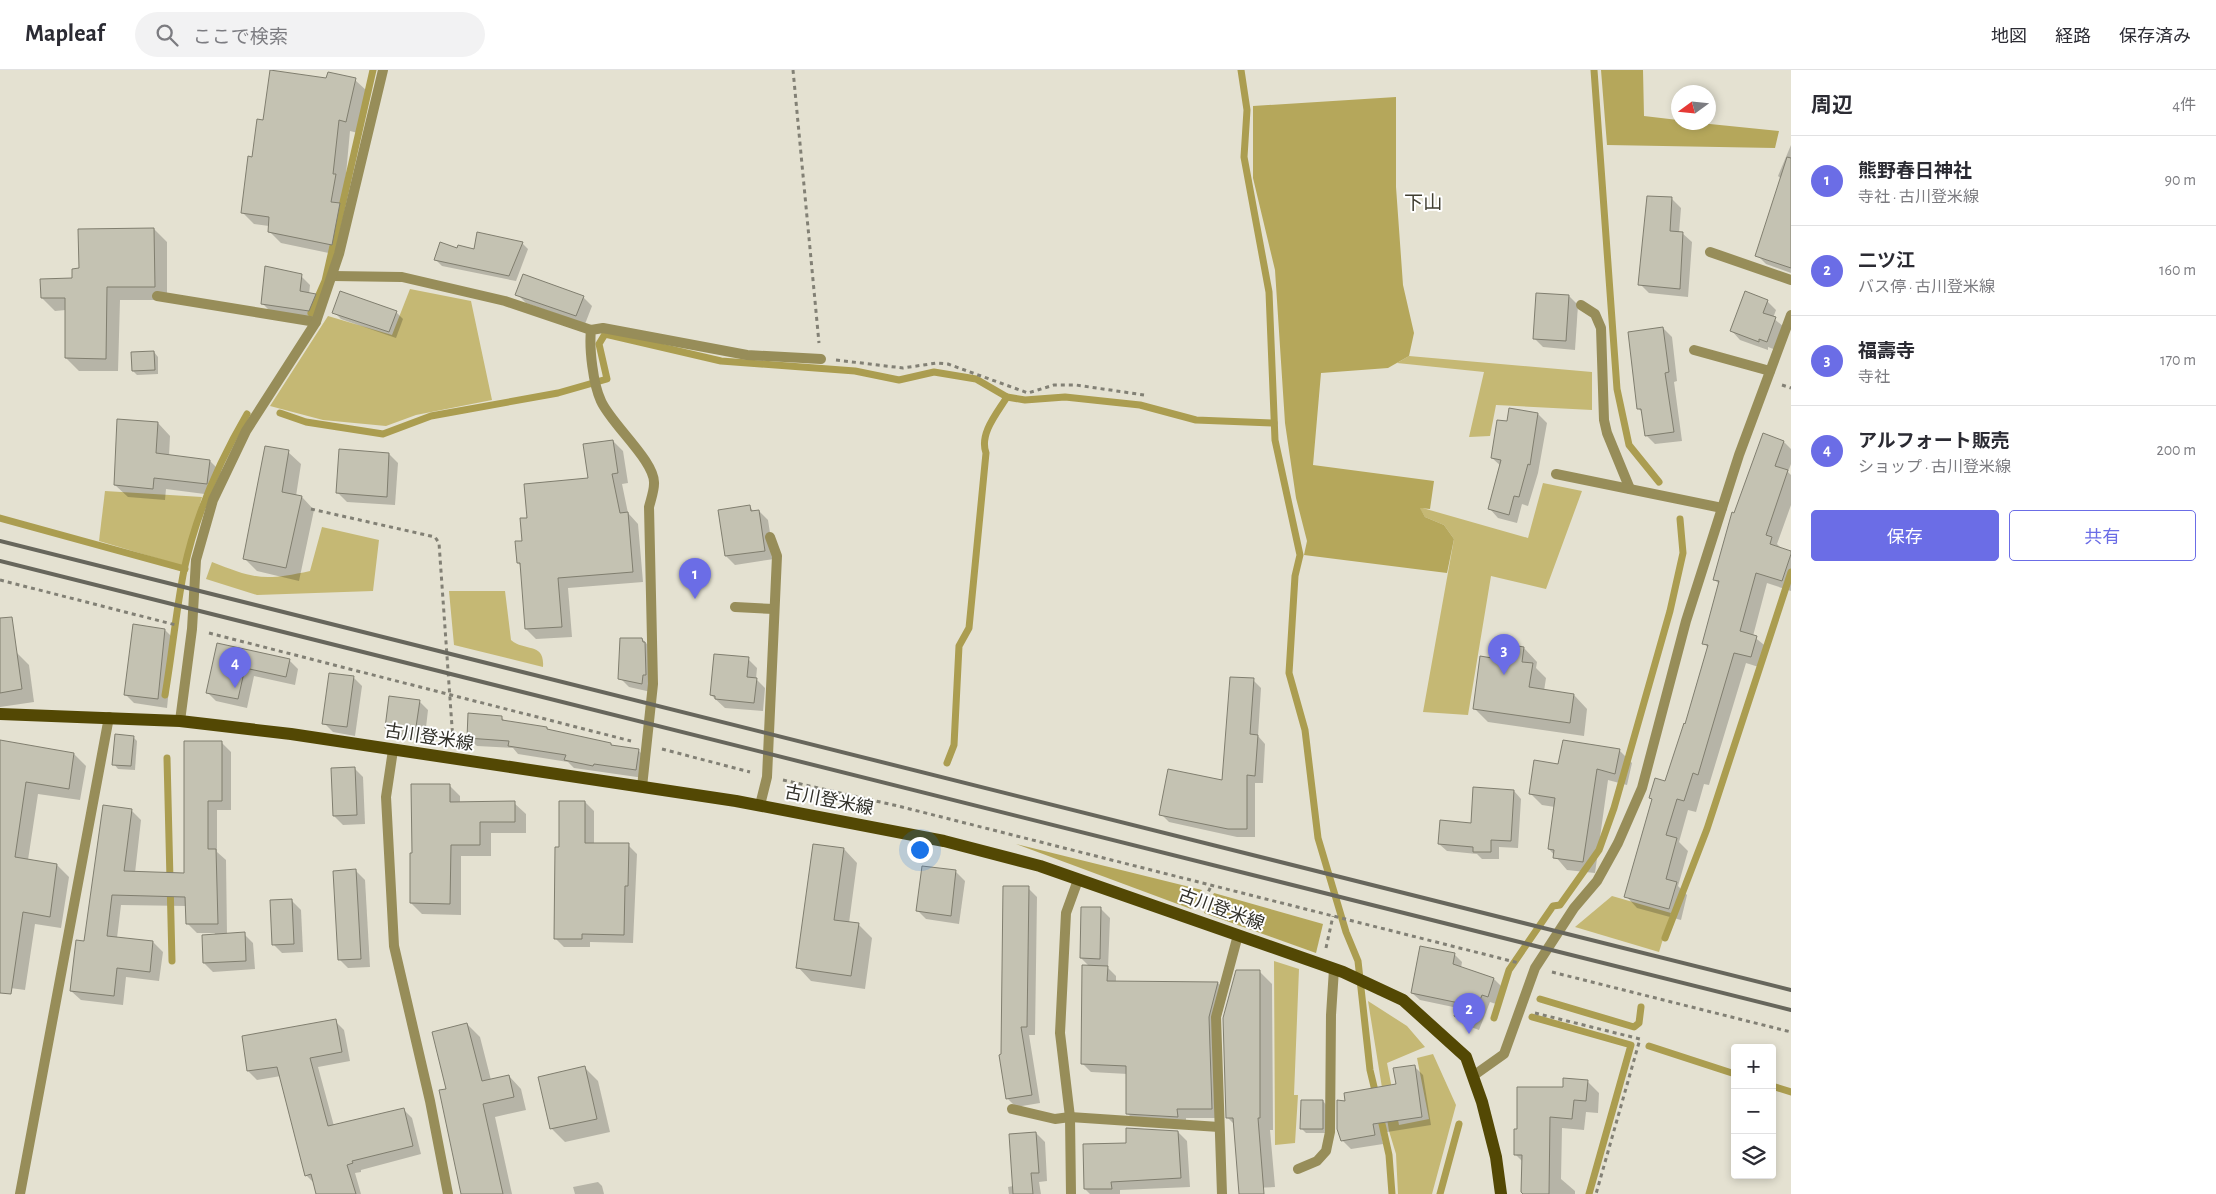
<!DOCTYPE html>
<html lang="ja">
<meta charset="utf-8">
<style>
:root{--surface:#fff;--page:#f2f2f3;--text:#2b2b33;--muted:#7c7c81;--line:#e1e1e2;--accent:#6b6de6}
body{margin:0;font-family:"Alegreya Sans","Noto Sans JP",sans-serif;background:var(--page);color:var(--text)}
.controls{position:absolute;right:15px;bottom:15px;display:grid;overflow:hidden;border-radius:5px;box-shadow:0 2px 8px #0003}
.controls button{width:45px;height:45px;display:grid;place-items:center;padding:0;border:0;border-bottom:1px solid var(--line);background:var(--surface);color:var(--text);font:25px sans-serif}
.compass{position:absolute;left:1671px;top:15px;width:45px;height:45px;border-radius:50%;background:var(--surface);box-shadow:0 2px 8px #0003;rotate:255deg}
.you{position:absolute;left:919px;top:779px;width:18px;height:18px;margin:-12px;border:4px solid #fff;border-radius:50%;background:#1a73e8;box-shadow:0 0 0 8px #1a73e833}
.badge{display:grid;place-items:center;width:32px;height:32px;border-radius:50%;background:var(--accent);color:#fff;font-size:16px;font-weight:700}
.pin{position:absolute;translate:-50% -41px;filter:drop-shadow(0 1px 2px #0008)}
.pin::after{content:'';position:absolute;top:26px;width:18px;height:15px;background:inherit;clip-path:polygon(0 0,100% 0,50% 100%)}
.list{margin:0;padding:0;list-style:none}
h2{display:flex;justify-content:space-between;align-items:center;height:65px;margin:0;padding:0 20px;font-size:21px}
h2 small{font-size:16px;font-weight:400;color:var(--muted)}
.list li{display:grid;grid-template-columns:32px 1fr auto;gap:15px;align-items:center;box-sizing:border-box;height:90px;padding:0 20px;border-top:1px solid var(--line)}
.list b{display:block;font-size:19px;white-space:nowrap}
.list p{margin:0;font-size:16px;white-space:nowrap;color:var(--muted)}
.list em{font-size:16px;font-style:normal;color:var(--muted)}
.actions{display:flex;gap:10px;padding:15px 20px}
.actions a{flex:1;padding:11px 0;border:1px solid var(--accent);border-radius:5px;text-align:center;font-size:18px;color:var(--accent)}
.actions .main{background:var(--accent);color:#fff}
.icon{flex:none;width:28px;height:28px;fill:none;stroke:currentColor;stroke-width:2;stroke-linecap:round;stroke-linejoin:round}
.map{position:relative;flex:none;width:1791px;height:1124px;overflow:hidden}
header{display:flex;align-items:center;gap:30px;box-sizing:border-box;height:70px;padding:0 25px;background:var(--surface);border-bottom:1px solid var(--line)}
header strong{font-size:24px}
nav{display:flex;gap:28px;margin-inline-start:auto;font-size:18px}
.search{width:350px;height:45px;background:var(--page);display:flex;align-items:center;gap:12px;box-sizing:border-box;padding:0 18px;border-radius:28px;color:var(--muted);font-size:19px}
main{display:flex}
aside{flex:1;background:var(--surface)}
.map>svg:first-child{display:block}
.green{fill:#c5b874}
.forest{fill:#b5a75b}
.shadow{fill:#0003}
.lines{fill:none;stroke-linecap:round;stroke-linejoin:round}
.stream{stroke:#ab9d50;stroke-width:7}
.building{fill:#c4c2b2;stroke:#807e6f}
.path{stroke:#828075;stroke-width:3;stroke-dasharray:4 4;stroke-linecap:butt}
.lane{stroke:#978d59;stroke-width:10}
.street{stroke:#978d59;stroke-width:10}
.primary{stroke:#534804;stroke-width:12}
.rail{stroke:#67665c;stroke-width:4}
.labels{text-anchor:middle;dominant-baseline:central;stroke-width:4;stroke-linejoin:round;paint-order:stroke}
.street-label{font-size:18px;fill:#313029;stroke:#fff}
.neighbourhood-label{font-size:19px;fill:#403e31;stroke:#fff}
</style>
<header>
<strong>Mapleaf</strong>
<div class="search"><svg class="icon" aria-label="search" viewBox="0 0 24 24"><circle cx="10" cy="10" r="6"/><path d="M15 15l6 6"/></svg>ここで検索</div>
<nav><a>地図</a><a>経路</a><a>保存済み</a></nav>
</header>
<main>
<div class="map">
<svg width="1791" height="1124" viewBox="0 0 1791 1124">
<rect width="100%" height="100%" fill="#e4e1d1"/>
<!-- green -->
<g class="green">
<path d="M410 219 471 231 492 330 416 345 386 356 323 350 270 336 328 246 392 265Z"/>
<path d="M1409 286 1592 302V340L1496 335 1490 366 1469 367 1484 302 1397 293Z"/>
<path d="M1543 413 1582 421 1546 519 1491 506 1468 645 1423 642 1454 469 1444 455 1425 447 1419 437 1528 468Z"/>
<path d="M105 421 202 427 183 496 99 471Z"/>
<path d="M322 457 379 470 373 521 257 525 206 509 212 492C255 509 264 511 310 501Z"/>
<path d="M449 521H505L511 570C525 582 545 572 543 597L454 575Z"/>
<path d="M1612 826 1671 843 1659 882 1575 857Z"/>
<path d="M1274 891 1299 899 1294 1025H1298L1295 1073 1275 1075Z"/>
<path d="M1368 931 1407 956 1425 977 1387 993 1399 1055 1429 1049 1417 988 1433 984 1456 1035 1432 1124H1398L1396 1084 1389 1061Z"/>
</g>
<!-- forest -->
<g class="forest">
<path d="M1601 0H1643L1644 46 1678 50V52L1700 53 1779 61 1775 78 1607 75Z"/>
<path d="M1396 27V117L1403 215 1414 263 1409 286 1388 298 1321 303 1313 395 1434 411 1430 439 1420 438 1425 447 1444 455 1454 469 1447 503 1304 485 1307 471 1296 428 1285 353 1275 200 1253 108V36Z"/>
<path d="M1016 774 1202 820 1191 839Z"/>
<path d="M1214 823 1323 854 1316 883 1204 843Z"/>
</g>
<!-- shadow -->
<g class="shadow">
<path d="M327 9 355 10 367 21 358 63 350 61 345 115 347 117 343 138 351 146 343 186 281 173 269 161V156L254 154 242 142 253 88 264 51Z"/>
<path d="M1791 75V117L1778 106Z"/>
<path d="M1672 129 1681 138 1679 163H1682L1692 172 1688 227 1649 223 1640 214Z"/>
<path d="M1791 137V203L1766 194 1757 185Z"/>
<path d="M154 159 167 172V230H120L118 301H79L66 288V240L55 241 42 228 74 209 80 200Z"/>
<path d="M522 173 528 179 516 211 442 196 436 190 458 179 475 180Z"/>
<path d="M301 206 310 215 309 224 316 225 325 234 318 250 272 243 263 234Z"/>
<path d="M517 224 583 227 592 236 585 254 526 233Z"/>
<path d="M1569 226 1578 235 1575 280 1543 277 1534 268Z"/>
<path d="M1767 231 1776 240 1773 248 1784 257 1776 280 1768 277V280L1740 270 1732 261Z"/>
<path d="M334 242H396L403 249 396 268 341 249Z"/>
<path d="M1663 258 1672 267 1677 311 1674 312 1682 371 1655 374 1646 365 1643 343 1639 339Z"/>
<path d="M154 282 158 287V304L137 305 133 301Z"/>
<path d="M1538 344 1547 353 1538 403 1528 436 1522 434 1517 453 1498 448 1490 439 1501 396 1492 388 1508 353Z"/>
<path d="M158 353 170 366 169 386 210 391 222 403 220 426 166 419 165 430 128 427 115 415Z"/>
<path d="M613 371 623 381 628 413 622 414 628 443 638 454 643 512 568 518 572 567 536 569 526 559 522 497 518 493 528 449 590 409Z"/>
<path d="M1784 372 1791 379V394L1788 402 1791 405V435L1777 474 1783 480 1791 483V521L1767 513 1753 566 1768 578 1762 598 1746 593 1709 715 1704 714 1696 742 1688 740 1679 772 1688 781 1678 816 1687 825 1681 850 1637 838 1626 826 1653 730 1651 728 1666 713 1686 656 1708 578 1704 573 1720 515 1715 510 1735 444Z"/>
<path d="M288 382 301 394 296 426 302 427 314 440 299 511 257 501 244 488Z"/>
<path d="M389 384 398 393 395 435 347 432 338 423Z"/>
<path d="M750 437 754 442 759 441 768 450 774 489 735 495 726 486Z"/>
<path d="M165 560 174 569 167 638 134 633 125 624Z"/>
<path d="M642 569 651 578V622L629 617 620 608Z"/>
<path d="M218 575 289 590 298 599 295 615 254 606 247 638 216 631 207 622Z"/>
<path d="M1524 578 1537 592 1536 598 1546 608 1544 621 1574 625 1587 639 1584 666 1488 652 1474 638 1505 591Z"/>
<path d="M16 582 29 595 34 632 0 637V584Z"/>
<path d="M748 589 757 598 756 609 765 618 763 641 725 638 711 625Z"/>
<path d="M353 607 362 616 355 666 333 662 324 653Z"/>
<path d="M1253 610 1261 618 1258 666 1265 674 1263 713H1255V767H1237L1169 752 1161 744 1223 712Z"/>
<path d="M419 631 428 640 425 666 421 665V670L395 666 386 658Z"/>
<path d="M501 647 506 652 547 658 550 661 611 674 614 677 638 680 647 689 644 708 574 698 568 692 518 684 513 678 477 676 468 668Z"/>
<path d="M133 667 137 671 135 700 118 699 114 694Z"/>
<path d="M221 672 231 682V740H217V782L226 790 227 865 244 864 253 873 255 899 213 902 204 893 215 863H197L187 853V836L121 835 117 868 153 872 163 882 159 911 126 907 123 935 81 930 71 921 85 873 131 740 141 750 135 803 185 804Z"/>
<path d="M1620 681 1632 693 1627 715 1608 710 1595 803 1567 800 1549 779 1555 737 1542 735 1530 723 1559 696Z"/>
<path d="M74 684 86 696 80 730 38 724 28 790 57 795 69 807 61 858 35 854 25 920 3 917 0 914V685Z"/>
<path d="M354 698 363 707 365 754 343 755 334 746Z"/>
<path d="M449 715 460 726V733H514L526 744V763H491V786H461V845L422 844 411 833Z"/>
<path d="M1514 721 1521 729 1518 778 1499 777V789H1482L1477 784 1447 781 1439 774 1472 755Z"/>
<path d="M585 732 594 741V774L628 775 637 784 633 873 590 872V877H564L555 868 560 778Z"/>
<path d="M844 779 857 793 849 853 858 854 872 868 865 919 811 911 798 897Z"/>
<path d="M923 797 956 802 965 811 959 854 926 849 917 840Z"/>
<path d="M356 801 365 810 370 897 348 898 339 889Z"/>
<path d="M1028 818 1037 827 1035 965H1029L1040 1033 1016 1037 1007 1028 1003 985Z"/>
<path d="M292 831 301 840 303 882 282 883 273 874Z"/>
<path d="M1101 839 1110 848 1108 898 1116 906V912L1218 913 1227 922 1218 957 1221 1048H1186V1056L1136 1052 1127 1043 1128 1004 1091 1002 1082 993 1090 897 1081 888Z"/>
<path d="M1454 884 1462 892 1461 898 1494 909 1502 917 1496 934 1490 932 1479 960 1463 954 1455 946 1458 938 1420 930 1412 923Z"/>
<path d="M1259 901 1272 914 1273 1060H1270L1275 1117 1252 1118 1235 1055 1228 1048Z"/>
<path d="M335 951 344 960 350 991 318 997 334 1056 403 1039 412 1048 421 1084 361 1100V1102L355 1103 361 1124H318L315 1114 306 1105 281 1006 257 1010 248 1001 243 967Z"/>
<path d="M467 954 480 967 491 1010 509 1006 521 1019 526 1040 495 1047 512 1124H463L448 1020Z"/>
<path d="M1414 996 1423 1005 1431 1055 1381 1063 1383 1074 1351 1079 1342 1070 1347 1032 1397 1015Z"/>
<path d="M585 998 598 1011 610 1062 565 1072 551 1058Z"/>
<path d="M1587 1011 1599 1023 1598 1043 1586 1042 1584 1060 1562 1058 1561 1109 1575 1121V1124H1524L1523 1092 1515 1084 1518 1060 1564 1019Z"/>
<path d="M1323 1031 1327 1036V1063H1306L1302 1059Z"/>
<path d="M1178 1062 1187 1071 1190 1117 1120 1120V1124H1090L1085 1119 1127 1074Z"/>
<path d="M1036 1063 1045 1072 1047 1111 1039 1112 1041 1124H1009L1008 1117 1013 1116Z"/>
<path d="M598 1112 602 1116 604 1124H575L573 1117Z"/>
</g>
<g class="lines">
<!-- stream -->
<g class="stream">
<path d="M1241 0 1247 40 1244 87 1269 222 1275 370 1300 485 1295 506 1289 603 1305 660 1318 768 1346 862 1358 891 1370 1000 1376 1025"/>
<path d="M1594 0 1617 319 1629 375 1659 412"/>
<path d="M311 243 325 211 373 0"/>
<path d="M280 343 306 352 383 364 431 346 558 323 607 309 599 274 605 264 721 291 855 301 899 310 934 302 976 309 1007 327 1025 330 1065 327 1140 335 1196 350 1274 353"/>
<path d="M0 448 185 499"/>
<path d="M165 625C172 584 176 541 184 500 196 444 219 392 247 344"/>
<path d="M167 688 172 891"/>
<path d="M947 693 954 675 959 576 969 558 986 383C979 364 997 343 1007 327"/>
<path d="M1665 868 1707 759 1791 502"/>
<path d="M1540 929 1634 957 1639 953 1641 937"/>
<path d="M1532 947 1631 975 1589 1124"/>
<path d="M1494 948 1509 900 1553 836 1560 835 1599 780 1614 738 1670 541 1683 483 1680 449"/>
<path d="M1649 976 1735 1004"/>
<path d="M1772 1016 1791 1022"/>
<path d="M1380 1045 1389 1085 1392 1124"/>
<path d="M1440 1124 1459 1054"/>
</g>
</g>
<!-- building -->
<g class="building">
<path d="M270 0 326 8 328 2 356 8 346 52 339 50 333 104H336L331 132 340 133 332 175 268 162 269 147 241 143 248 86 252 87 257 49 263 50Z"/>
<path d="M1787 87 1791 88V198L1755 186Z"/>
<path d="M1647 126 1672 127 1670 161 1683 162 1680 219 1638 215Z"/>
<path d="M154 158 155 217H107L106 289 65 288V228H41L40 209 72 208V199L79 198 78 159Z"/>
<path d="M477 162 523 172 509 206 434 190 440 172 457 178 458 175 474 179Z"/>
<path d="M265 196 302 204 300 221 316 224 309 241 261 234Z"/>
<path d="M523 204 584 226 576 246 515 225Z"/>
<path d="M340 221 397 241 389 262 332 243Z"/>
<path d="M1745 221 1768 230 1763 243 1776 247 1767 272 1759 269V272L1730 261Z"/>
<path d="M1536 223 1569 225 1566 271 1533 269Z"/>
<path d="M1663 257 1669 302 1665 303 1674 362 1645 366 1641 339H1637L1628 262Z"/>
<path d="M154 281 155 300 132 301 131 282Z"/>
<path d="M1509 338 1538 343 1530 395 1528 394 1519 427 1514 426 1509 445 1488 439 1501 390 1491 388 1497 350 1507 351Z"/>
<path d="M117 349 158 352 156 383 210 390 207 414 154 408 153 419 114 415Z"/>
<path d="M1763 363 1784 371 1775 396 1788 400 1766 465 1772 467 1770 474 1791 481V484L1782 511 1756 503 1740 561 1757 566 1751 587 1734 583 1698 705 1693 703 1684 731 1677 729 1666 765 1677 768 1666 809 1677 812 1669 839 1624 827 1652 729 1649 728 1655 708 1665 711 1684 653 1685 654 1708 575 1702 574 1719 511 1713 510 1732 442 1734 443Z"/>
<path d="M613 370 618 403 612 404 620 443 628 442 633 502 558 508 562 557 525 559 520 493H517L515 471H522L520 448H527L524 414 588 408 583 374Z"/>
<path d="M265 376 289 380 282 422 302 426 286 498 243 489Z"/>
<path d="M339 379 389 383 387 427 336 423Z"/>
<path d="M750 435 751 441 759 440 765 481 725 486 718 440Z"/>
<path d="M12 547 22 619 0 623V548Z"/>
<path d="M133 554 165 559 158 629 124 625Z"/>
<path d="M620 568H642L643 572H645L646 605H643L642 614 618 609Z"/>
<path d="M217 573 290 589 286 607 245 598 238 629 206 623Z"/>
<path d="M1506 574 1524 577 1522 592 1533 593 1529 617 1574 624 1570 653 1473 639 1480 586 1504 590Z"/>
<path d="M714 584 749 587 747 607 757 608 754 633 715 629V626L710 625Z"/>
<path d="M329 603 354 606 347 657 322 654Z"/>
<path d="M1230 607 1254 608 1250 664 1258 665 1255 706 1247 705V759H1228L1159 745 1168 699 1222 710Z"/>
<path d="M389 626 420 630 416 657H413L412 661 385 658Z"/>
<path d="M468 643 502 646V650L547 657V659L611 673V675L639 679 636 700 594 694 593 696 564 690 566 685 508 676 509 671 467 668Z"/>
<path d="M115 664 134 666 131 696 112 695Z"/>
<path d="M0 670 74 683 69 719 26 712 15 787 57 794 50 847 23 842 11 924 0 923Z"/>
<path d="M1563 670 1620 679 1615 704 1597 699 1583 792 1553 788 1554 780 1548 779 1555 728 1529 724 1534 690 1558 694Z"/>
<path d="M184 671H222V731H208V779H216L218 854H186L185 827 112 825 107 866 153 871 150 902 117 898 114 926 70 921 76 870 84 871 103 735 132 739 124 801 184 803Z"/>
<path d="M355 697 357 745 333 746 331 698Z"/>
<path d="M411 714H450V732L515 731V752H480V775H451L450 834 410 833V783H412Z"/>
<path d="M1473 717 1514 720 1511 771 1491 770V782H1473V777L1438 774 1440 750 1471 753Z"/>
<path d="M559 731H585V773H629L628 816H625L624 865 582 864V869H554L555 777H559Z"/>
<path d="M813 774 844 778 834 850 859 853 851 906 796 898Z"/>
<path d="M922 796 956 800 951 846 916 841Z"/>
<path d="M356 799 361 889 338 890 333 801Z"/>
<path d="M1003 816H1029L1027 957H1021L1032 1025 1006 1029 999 985 1001 984Z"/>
<path d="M292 829 294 874 272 875 270 830Z"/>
<path d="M1081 837H1101L1100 889 1080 888Z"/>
<path d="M245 862 246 891 203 893 202 865Z"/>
<path d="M1420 876 1455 883 1453 894 1494 908 1488 927 1482 925 1471 953 1454 946 1459 933 1411 923Z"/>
<path d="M1082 895 1108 896 1107 911 1218 912 1209 947 1212 1039H1177L1178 1047 1126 1044V996L1081 994Z"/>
<path d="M1236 900H1260V1048H1258L1264 1124H1239L1233 1048H1226L1223 948Z"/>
<path d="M336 949 342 982 310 988 328 1056 404 1038 413 1076 352 1091 353 1093 347 1095 356 1124H316L311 1104 305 1106 277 997 247 1001 242 966Z"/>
<path d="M467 953 482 1011 509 1005 514 1027 483 1034 503 1124H461L439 1020 446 1019 432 962Z"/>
<path d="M1415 995 1422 1047 1373 1054 1375 1065 1341 1071 1337 1059V1030L1345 1031 1344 1023 1396 1014 1393 998Z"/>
<path d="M585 996 597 1049 550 1059 538 1007Z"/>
<path d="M1563 1008 1588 1010 1586 1031 1574 1030 1572 1049 1550 1047 1549 1124H1523L1521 1122 1522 1085H1514V1059H1517V1017H1563Z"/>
<path d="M1301 1030H1323V1059H1300Z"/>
<path d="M1126 1058 1178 1061 1181 1108 1111 1112 1112 1119H1084L1083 1074 1126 1073Z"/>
<path d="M1036 1062 1039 1103H1031L1033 1124H1013L1009 1064Z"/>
</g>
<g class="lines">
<!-- path -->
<g class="path">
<path d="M793 0 819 273"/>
<path d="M836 290 903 298 937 293 948 294 1028 323 1054 315H1076L1144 325"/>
<path d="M1782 315 1791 318"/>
<path d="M311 439 435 467 439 473 453 671"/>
<path d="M0 510 176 555"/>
<path d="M209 563 631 671"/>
<path d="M662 679 750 702"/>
<path d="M783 710 898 736 1519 893"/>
<path d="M1202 836 1211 816"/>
<path d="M1326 878 1333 846"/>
<path d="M1552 902 1791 962"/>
<path d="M1535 943 1640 969 1596 1124"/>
</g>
<!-- lane -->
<g class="lane">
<path d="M1710 182 1791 210"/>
<path d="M333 206 402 207 505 231 591 260"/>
<path d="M157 226 316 252"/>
<path d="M1581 235 1595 244 1601 258 1604 350 1607 363 1630 419"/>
<path d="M1694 280 1770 301"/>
<path d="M1556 404 1722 438"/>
<path d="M735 537 774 539"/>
<path d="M393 680 386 727 394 876 430 1031 448 1124"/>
<path d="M642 717 653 614 649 437C651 429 654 421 654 414 656 392 611 354 601 331 593 314 589 278 591 260L603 258 747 285 821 289"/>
<path d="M760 735 767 707 777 486 770 467"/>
<path d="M1012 1039 1055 1049 1070 1047 1219 1057"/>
<path d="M1298 1099 1317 1091 1326 1081 1330 1062 1331 945 1334 899"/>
<path d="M1222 1124 1216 947 1238 865"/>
</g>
<!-- street -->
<g class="street">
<path d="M180 651 192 559 196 490 213 430 246 361 316 252 339 184 383 0"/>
<path d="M1473 1006 1504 984 1535 898 1574 838 1597 811 1618 773 1642 718 1686 551 1739 385 1791 245"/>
<path d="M20 1124 109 647"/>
<path d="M1071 1124 1070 1047 1060 963 1066 843 1078 810"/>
</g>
<!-- primary -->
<path class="primary" d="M0 644 180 651 291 664 736 731 944 771 1040 796 1343 902 1403 930 1466 987 1482 1032 1496 1087 1501 1124"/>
<!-- rail -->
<g class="rail">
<path d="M0 471 1791 920"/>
<path d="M0 491 1791 940"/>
</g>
</g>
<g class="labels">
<!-- street labels -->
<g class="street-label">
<text transform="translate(429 668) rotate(9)">古川登米線</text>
<text transform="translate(829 731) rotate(11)">古川登米線</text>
<text transform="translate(1221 840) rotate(20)">古川登米線</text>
</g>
<!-- neighbourhood labels -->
<g class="neighbourhood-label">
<text x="1423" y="133">下山</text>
</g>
</g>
</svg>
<div class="controls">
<button>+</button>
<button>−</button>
<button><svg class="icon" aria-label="layers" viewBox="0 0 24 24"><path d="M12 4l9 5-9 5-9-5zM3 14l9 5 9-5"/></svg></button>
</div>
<svg class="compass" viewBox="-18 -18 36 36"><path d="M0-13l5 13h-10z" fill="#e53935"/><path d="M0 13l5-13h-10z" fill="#7c7c81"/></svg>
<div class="you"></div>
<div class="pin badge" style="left:695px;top:529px">1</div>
<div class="pin badge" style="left:1469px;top:964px">2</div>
<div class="pin badge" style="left:1504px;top:605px">3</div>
<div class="pin badge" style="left:235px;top:618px">4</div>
</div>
<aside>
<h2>周辺<small>4件</small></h2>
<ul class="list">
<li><span class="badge">1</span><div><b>熊野春日神社</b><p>寺社 · 古川登米線</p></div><em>90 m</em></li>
<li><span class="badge">2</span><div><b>二ツ江</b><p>バス停 · 古川登米線</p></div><em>160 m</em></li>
<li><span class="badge">3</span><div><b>福壽寺</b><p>寺社</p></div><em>170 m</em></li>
<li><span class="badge">4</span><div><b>アルフォート販売</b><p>ショップ · 古川登米線</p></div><em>200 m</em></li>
</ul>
<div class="actions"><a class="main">保存</a><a>共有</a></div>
</aside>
</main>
